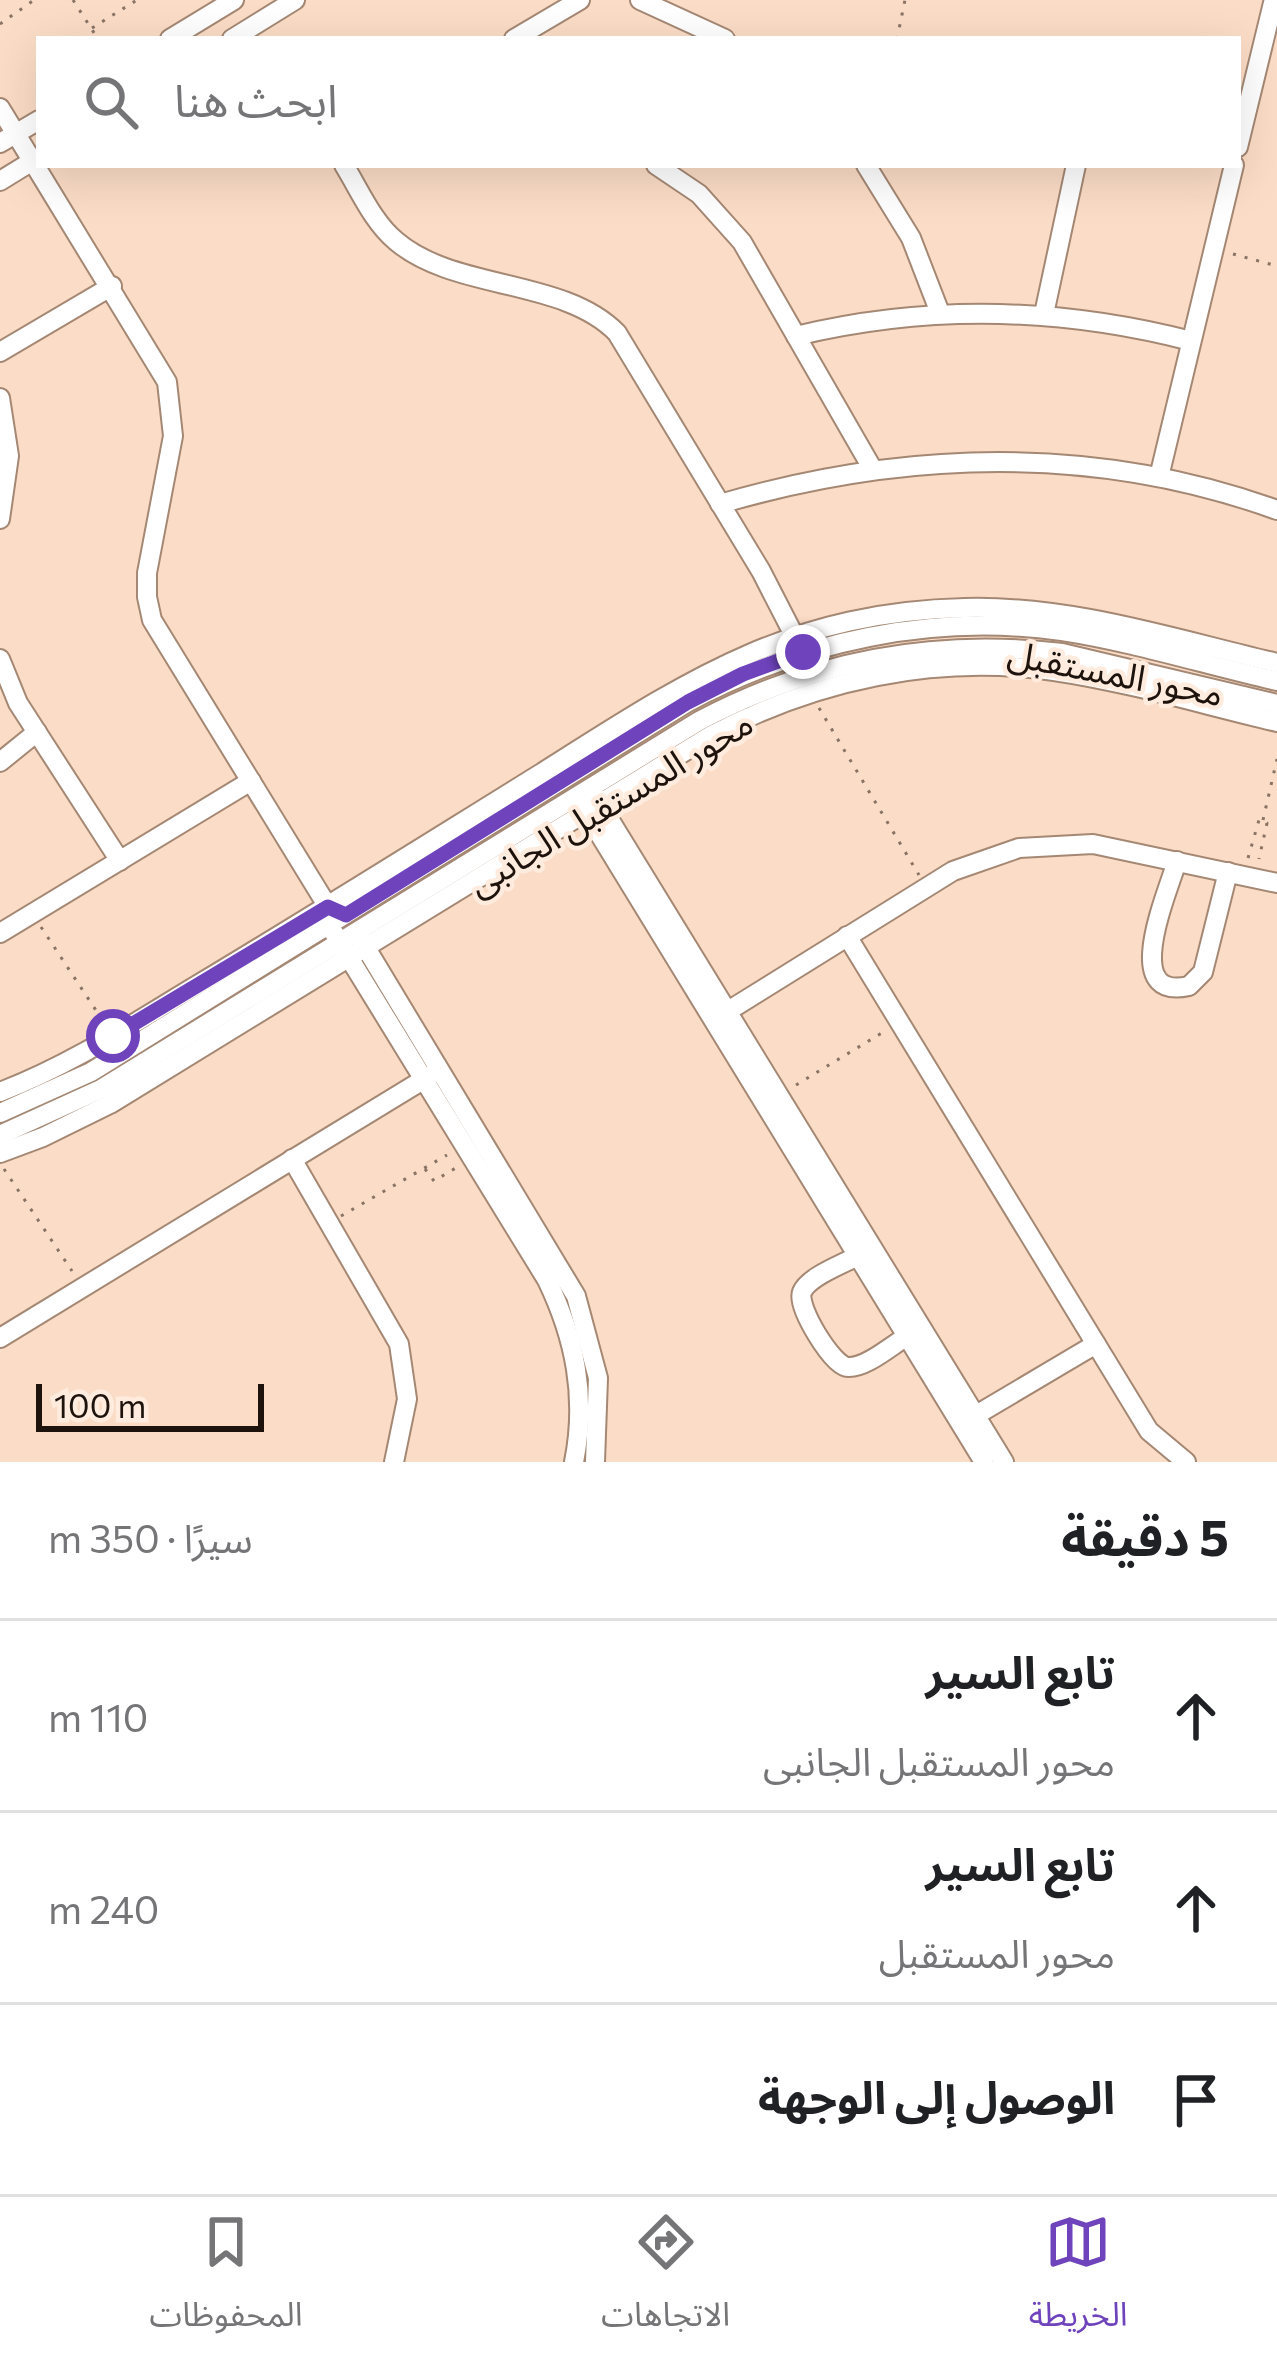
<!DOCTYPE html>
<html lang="ar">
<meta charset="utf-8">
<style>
:root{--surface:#fff;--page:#f2f2f2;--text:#202124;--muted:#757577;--line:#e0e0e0;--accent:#6e43bb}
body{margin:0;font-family:Commissioner,"Noto Sans Arabic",sans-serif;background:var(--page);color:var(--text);direction:rtl}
.scale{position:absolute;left:36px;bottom:30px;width:228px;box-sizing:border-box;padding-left:12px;border:6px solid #1e130c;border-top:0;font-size:33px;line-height:42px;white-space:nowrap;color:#1e130c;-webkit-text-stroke:9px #ffecdf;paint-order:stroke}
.stop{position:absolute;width:36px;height:36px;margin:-27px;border:9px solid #6e43bb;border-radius:50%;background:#fff}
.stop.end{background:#6e43bb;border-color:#fff;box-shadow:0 3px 12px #0008}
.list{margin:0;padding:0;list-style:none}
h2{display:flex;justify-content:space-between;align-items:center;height:156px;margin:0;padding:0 48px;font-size:51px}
h2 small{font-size:39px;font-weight:400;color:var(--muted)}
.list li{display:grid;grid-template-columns:78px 1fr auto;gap:36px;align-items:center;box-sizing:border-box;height:192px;padding:0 48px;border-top:3px solid var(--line)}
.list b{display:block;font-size:45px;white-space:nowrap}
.list p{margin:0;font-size:39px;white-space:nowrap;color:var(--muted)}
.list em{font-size:39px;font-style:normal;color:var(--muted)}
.icon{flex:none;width:66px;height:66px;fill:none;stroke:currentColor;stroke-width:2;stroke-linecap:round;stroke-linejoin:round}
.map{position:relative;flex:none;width:1277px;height:1462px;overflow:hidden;direction:ltr}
.search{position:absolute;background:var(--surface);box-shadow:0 12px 48px #0002;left:36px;right:36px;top:36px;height:132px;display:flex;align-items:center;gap:30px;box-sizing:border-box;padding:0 42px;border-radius:0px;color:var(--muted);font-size:45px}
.sheet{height:732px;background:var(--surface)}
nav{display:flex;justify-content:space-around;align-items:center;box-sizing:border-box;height:168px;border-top:3px solid var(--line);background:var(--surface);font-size:33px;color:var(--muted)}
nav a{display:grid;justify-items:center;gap:6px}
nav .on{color:var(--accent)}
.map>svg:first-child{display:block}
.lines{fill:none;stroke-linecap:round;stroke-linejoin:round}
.minor-casing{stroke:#a48874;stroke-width:22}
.path{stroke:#887365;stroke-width:3;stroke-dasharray:3 9;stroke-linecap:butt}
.minor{stroke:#fff;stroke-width:18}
.route{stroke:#6e43bb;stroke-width:15}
.labels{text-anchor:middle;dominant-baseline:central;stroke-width:9;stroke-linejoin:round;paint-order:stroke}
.street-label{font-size:36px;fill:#1e130c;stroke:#ffecdf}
</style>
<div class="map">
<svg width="1277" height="1462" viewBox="0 0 1277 1462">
<rect width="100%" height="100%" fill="#fbdcc6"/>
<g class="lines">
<!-- minor casing -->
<g class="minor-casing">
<g id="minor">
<path d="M640 0 725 39"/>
<path d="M170 39 234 0"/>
<path d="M232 39 295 0"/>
<path d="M514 39 580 0"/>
<path d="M0 108 167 382 173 436 147 573V597L152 620 328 907 329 925 547 1280C575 1338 587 1397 574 1462"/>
<path d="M0 143 39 120"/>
<path d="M1238 147 1273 3"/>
<path d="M344 165C360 191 373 222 396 241 454 291 564 278 617 333L761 571 798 643"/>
<path d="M656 165 699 194 742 242 872 468"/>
<path d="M866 165 911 238 940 313"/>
<path d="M0 181 39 157"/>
<path d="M1044 314 1076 165"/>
<path d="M796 336C929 304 1059 307 1191 341"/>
<path d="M0 352 112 286"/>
<path d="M0 398 9 456 0 519"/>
<path d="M1159 477 1234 165"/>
<path d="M720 504C904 450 1095 444 1277 510"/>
<path d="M0 659 18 703 120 861"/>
<path d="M0 762 37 732"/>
<path d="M595 796 1004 1462"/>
<path d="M581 804 984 1462"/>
<path d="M1177 861C1168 892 1119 1002 1189 986L1203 972 1228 872"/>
<path d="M0 933 251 781"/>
<path d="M847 936 1149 1431 1186 1462"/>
<path d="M360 938 576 1296 598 1378 595 1462"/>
<path d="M720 1016 953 871 1019 848 1093 844 1277 883"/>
<path d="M0 1092C71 1065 134 1023 199 984 314 915 427 844 540 774 684 683 786 612 965 608 1071 605 1174 639 1277 663"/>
<path d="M0 1113 91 1072 688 702C803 641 932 613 1062 631 1134 642 1206 665 1277 681"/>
<path d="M0 1135 101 1089 699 721C814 660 934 638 1062 653L1277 704"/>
<path d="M0 1153 43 1137 110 1104 710 736C815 680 935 654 1054 671 1129 682 1204 705 1277 722"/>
<path d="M292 1159 399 1344 407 1399 394 1462"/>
<path d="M857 1256C842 1265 809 1276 802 1292 796 1306 833 1367 848 1367 866 1368 892 1345 906 1337"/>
<path d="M0 1338 431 1075"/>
<path d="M966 1421 1096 1344"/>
</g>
</g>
<!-- path -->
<g class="path">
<path d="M73 0 98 39"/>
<path d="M0 24 34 0"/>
<path d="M92 28 137 0"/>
<path d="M897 39 905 0"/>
<path d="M1233 254 1277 266"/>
<path d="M819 708 919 875"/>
<path d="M1263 820 1277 759"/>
<path d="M1248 858 1259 820 1267 823 1259 859"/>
<path d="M41 927 105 1024"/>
<path d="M796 1085 885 1031"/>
<path d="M4 1169 72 1271"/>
<path d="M425 1169 434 1181 459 1166"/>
<path d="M341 1216 447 1155"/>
</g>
<!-- minor -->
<use href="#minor" class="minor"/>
</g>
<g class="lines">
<!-- route -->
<path class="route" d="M113 1036 328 907 346 915 688 702 743 674 803 652"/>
</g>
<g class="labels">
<!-- street labels -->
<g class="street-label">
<text transform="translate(1116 671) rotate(11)">محور المستقبل</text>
<text transform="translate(609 801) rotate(-31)">محور المستقبل الجانبى</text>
</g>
</g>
</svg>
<div class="scale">100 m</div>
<div class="stop" style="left:113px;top:1036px"></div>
<div class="stop end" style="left:803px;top:652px"></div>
<div class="search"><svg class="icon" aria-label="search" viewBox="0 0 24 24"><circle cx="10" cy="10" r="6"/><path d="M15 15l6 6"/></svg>ابحث هنا</div>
</div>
<section class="sheet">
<h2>5 دقيقة<small>سيرًا · 350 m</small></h2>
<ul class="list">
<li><svg class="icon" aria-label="ahead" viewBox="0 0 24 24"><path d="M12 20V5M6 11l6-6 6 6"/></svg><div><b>تابع السير</b><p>محور المستقبل الجانبى</p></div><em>110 m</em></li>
<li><svg class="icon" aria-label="ahead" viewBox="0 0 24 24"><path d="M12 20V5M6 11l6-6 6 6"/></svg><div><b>تابع السير</b><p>محور المستقبل</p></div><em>240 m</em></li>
<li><svg class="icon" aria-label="arrive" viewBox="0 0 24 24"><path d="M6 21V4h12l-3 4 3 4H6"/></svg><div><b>الوصول إلى الوجهة</b></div></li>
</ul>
</section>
<nav>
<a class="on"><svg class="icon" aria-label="map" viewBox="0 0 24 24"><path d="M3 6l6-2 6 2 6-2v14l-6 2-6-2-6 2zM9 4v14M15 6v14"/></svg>الخريطة</a>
<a><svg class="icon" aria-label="directions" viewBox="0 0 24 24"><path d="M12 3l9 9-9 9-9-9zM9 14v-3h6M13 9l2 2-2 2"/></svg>الاتجاهات</a>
<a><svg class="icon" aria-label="saved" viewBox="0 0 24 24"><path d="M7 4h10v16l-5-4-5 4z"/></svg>المحفوظات</a>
</nav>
